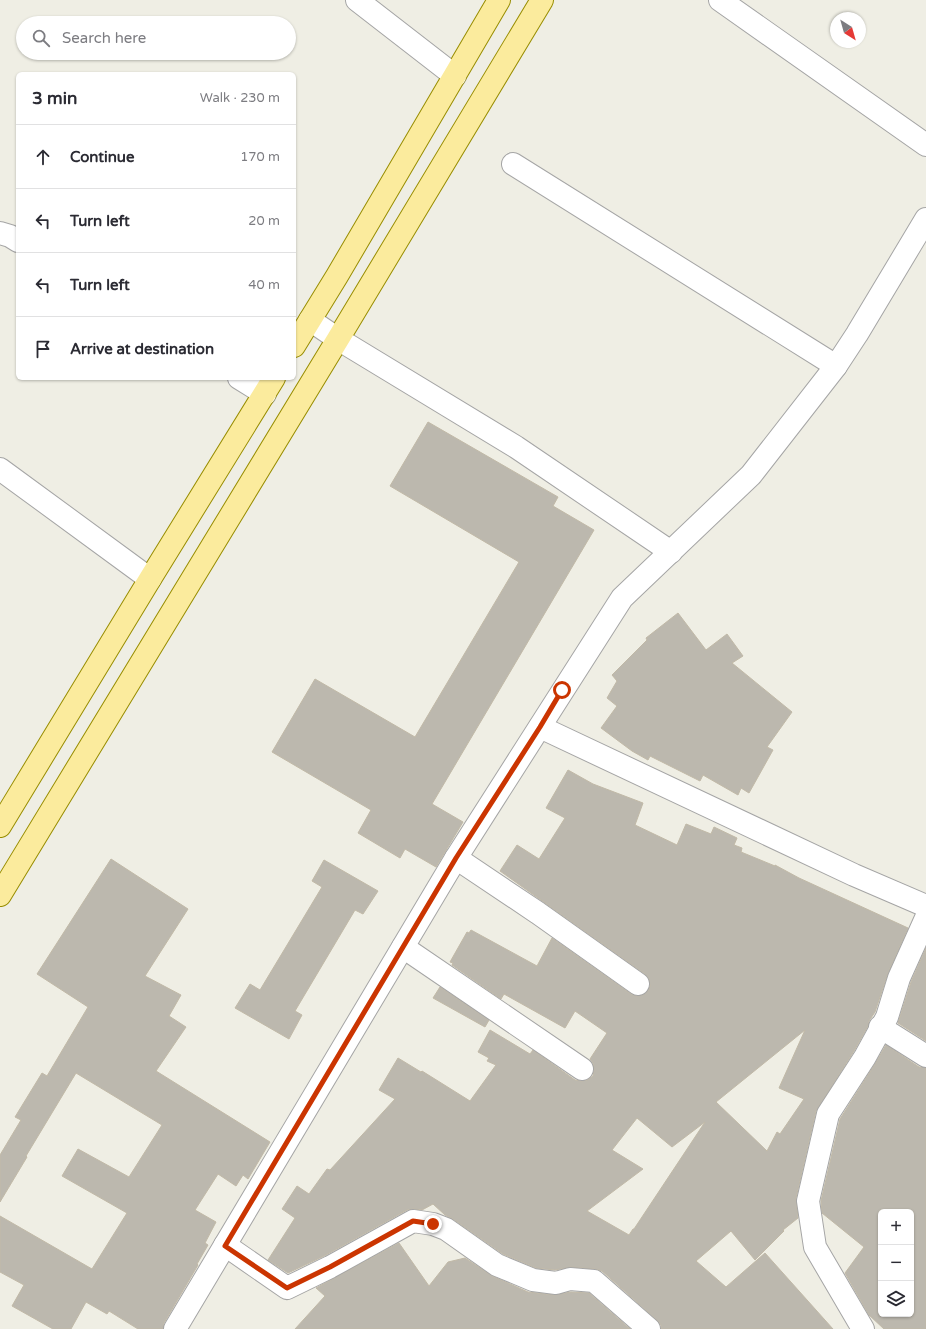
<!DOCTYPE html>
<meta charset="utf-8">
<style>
:root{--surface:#fff;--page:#f7f7f7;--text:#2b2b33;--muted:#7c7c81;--line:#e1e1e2}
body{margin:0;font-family:"Varela Round",sans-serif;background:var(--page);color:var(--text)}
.controls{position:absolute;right:12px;bottom:12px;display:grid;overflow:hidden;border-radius:6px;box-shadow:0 1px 3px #0004}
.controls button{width:36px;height:36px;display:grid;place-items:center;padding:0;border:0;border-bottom:1px solid var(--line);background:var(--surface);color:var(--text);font:20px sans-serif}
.compass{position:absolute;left:830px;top:12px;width:36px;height:36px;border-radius:50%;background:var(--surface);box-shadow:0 1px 3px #0004;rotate:143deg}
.stop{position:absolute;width:12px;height:12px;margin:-9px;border:3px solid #cb3501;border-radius:50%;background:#fff}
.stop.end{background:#cb3501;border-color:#fff;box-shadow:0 1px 4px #0008}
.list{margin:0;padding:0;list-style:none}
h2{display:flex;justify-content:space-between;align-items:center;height:52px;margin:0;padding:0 16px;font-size:17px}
h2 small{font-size:13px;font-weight:400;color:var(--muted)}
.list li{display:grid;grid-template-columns:26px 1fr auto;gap:12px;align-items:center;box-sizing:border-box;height:64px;padding:0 16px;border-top:1px solid var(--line)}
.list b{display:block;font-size:15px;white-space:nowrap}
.list em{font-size:13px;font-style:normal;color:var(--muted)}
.icon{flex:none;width:22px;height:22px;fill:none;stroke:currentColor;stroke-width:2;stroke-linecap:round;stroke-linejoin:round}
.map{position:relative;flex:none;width:926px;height:1329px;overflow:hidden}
.search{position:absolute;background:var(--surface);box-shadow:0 1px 3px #0004;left:16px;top:16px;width:280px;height:44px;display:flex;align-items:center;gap:10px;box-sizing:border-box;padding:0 14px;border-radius:22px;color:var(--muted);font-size:15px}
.panel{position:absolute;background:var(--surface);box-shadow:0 1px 3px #0004;left:16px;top:72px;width:280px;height:308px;border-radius:6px}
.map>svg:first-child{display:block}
.building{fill:#bcb8ae;stroke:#c1b9a7;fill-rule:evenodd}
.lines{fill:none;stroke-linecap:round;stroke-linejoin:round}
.minor-casing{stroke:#a5a5a5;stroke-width:24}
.major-casing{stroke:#988d01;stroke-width:24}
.minor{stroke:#fff;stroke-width:22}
.major{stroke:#fbeb9d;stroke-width:22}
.route{stroke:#cb3501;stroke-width:5}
</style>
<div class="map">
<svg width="926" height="1329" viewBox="0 0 926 1329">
<rect width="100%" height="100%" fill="#efeee4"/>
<!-- building -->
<g class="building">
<path d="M428 422 558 497 553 506 594 530 432 804 463 822 436 867 405 849 400 858 358 833 371 810 272 752 315 679 415 737 519 562 390 486Z"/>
<path d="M678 613 706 650 727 634 743 656 732 663 792 712 767 747 773 750 749 793 741 788 738 795 703 775 700 781 650 756 648 760 632 751 601 728 617 706 607 698 617 681 612 675 647 640 646 638Z"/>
<path d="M568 770 593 784 643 803 635 825 677 845 686 824 711 834 714 827 737 838 734 845 742 848 741 852 775 866V865L799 878 908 928 888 973 875 1012 869 1021 868 1026 854 1051 816 1111 796 1198 798 1218 783 1230 784 1231 755 1260 731 1231 696 1261 726 1287 765 1253 833 1329H661V1325L657 1320 602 1271 595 1269 571 1267 555 1270 536 1268 503 1254 453 1219 445 1215 433 1204 422 1210 414 1209 407 1210 324 1256 288 1273 268 1260 295 1218 282 1209 297 1186 309 1194 327 1169 330 1170 395 1099 379 1090 398 1058 421 1072 422 1071 470 1101 496 1065 487 1061 489 1058 478 1052 490 1030 530 1054 533 1050 575 1080 581 1081 587 1080 593 1076 594 1070 593 1063 590 1059 607 1033 575 1011 565 1028 504 994 501 999 452 965 453 963 450 962 467 932 469 933 471 930 537 966 552 938 631 994 636 996 643 995 648 991 650 986 649 979 645 974 500 871 517 845 539 859 565 818 546 808ZM805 1030 779 1088 804 1099 780 1134 777 1132 767 1151 716 1102ZM637 1118 672 1147 705 1122 634 1229H633L629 1235 587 1211 643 1169 612 1150Z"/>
<path d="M111 859 188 909 145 976 181 995 169 1016 186 1027 156 1071 270 1142 248 1179 243 1175 236 1186 218 1174 195 1210 216 1222 205 1243 208 1245 197 1264 198 1265 164 1323 163 1329H138L109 1311 107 1314 86 1302 71 1329H53L12 1306 24 1285 0 1272V1216L92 1269 127 1213 62 1176 78 1149 129 1177 162 1125 76 1073 26 1156 27 1157 0 1202V1155L21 1120 15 1117 42 1073 47 1076 88 1007 37 974Z"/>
<path d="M324 860 378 891 363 914 355 910 295 1011 302 1015 289 1039 235 1008 250 984 260 990 322 887 312 881Z"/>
<path d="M926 948V1041L898 1023 911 982Z"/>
<path d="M440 987 489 1020 485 1027 433 998Z"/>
<path d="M886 1045 919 1067 926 1068V1329H884L869 1315 845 1273 864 1247 822 1213 821 1201 840 1119 875 1064ZM881 1212H911V1314H881Z"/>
<path d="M399 1243 429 1286 448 1262 465 1258 492 1276 528 1292 554 1295 571 1292 589 1293 630 1329H295L325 1296 316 1288Z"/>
</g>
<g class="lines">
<!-- minor casing -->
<g class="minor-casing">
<g id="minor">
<path d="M357 0 455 76"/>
<path d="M720 0 926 145"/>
<path d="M513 164 836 366"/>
<path d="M0 233 10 236 18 241"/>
<path d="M310 320 338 339 516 447 671 552"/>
<path d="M239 378 265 394"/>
<path d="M0 469 150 579"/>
<path d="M540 727 854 875 926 906"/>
<path d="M456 858 538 913 638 984"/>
<path d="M403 947 582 1069"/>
<path d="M880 1027 926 1056"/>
<path d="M225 1245 287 1288 330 1267 413 1221 433 1224 446 1229 497 1265 533 1280 556 1283 570 1279 594 1281 649 1329"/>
<path d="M175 1329 456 858 622 598 751 475 836 366 857 334 926 219"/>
<path d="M863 1329 815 1247 808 1201 828 1114 865 1057 887 1017 899 978 926 918"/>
</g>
</g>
<!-- major casing -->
<g class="major-casing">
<g id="major">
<path d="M294 346 337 276 499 0"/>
<path d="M0 826 150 579 274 378"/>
<path d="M0 895 338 339 542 0"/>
</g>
</g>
<!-- minor -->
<use href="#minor" class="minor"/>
<!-- major -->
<use href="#major" class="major"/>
</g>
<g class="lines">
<!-- route -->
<path class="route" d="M433 1224 413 1221 330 1267 287 1288 225 1246 456 858 540 727 562 690"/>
</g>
</svg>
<div class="controls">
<button>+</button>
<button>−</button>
<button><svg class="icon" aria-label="layers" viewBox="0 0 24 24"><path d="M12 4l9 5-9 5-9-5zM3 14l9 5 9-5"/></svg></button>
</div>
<svg class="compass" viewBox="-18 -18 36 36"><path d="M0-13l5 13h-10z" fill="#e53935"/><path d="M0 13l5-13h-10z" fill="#7c7c81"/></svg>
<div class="stop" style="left:562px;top:690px"></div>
<div class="stop end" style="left:433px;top:1224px"></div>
<div class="search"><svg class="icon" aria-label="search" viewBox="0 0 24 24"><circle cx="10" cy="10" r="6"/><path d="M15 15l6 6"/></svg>Search here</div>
<section class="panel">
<h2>3 min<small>Walk · 230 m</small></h2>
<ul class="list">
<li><svg class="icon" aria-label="ahead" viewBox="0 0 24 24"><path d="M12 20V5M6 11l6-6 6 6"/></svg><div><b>Continue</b></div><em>170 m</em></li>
<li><svg class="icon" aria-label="left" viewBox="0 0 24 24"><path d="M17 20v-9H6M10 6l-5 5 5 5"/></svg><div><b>Turn left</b></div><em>20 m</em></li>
<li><svg class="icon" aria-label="left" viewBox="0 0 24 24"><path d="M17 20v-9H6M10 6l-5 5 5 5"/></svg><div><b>Turn left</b></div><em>40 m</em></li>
<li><svg class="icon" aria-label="arrive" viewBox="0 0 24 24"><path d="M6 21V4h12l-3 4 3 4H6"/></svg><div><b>Arrive at destination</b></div></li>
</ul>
</section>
</div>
